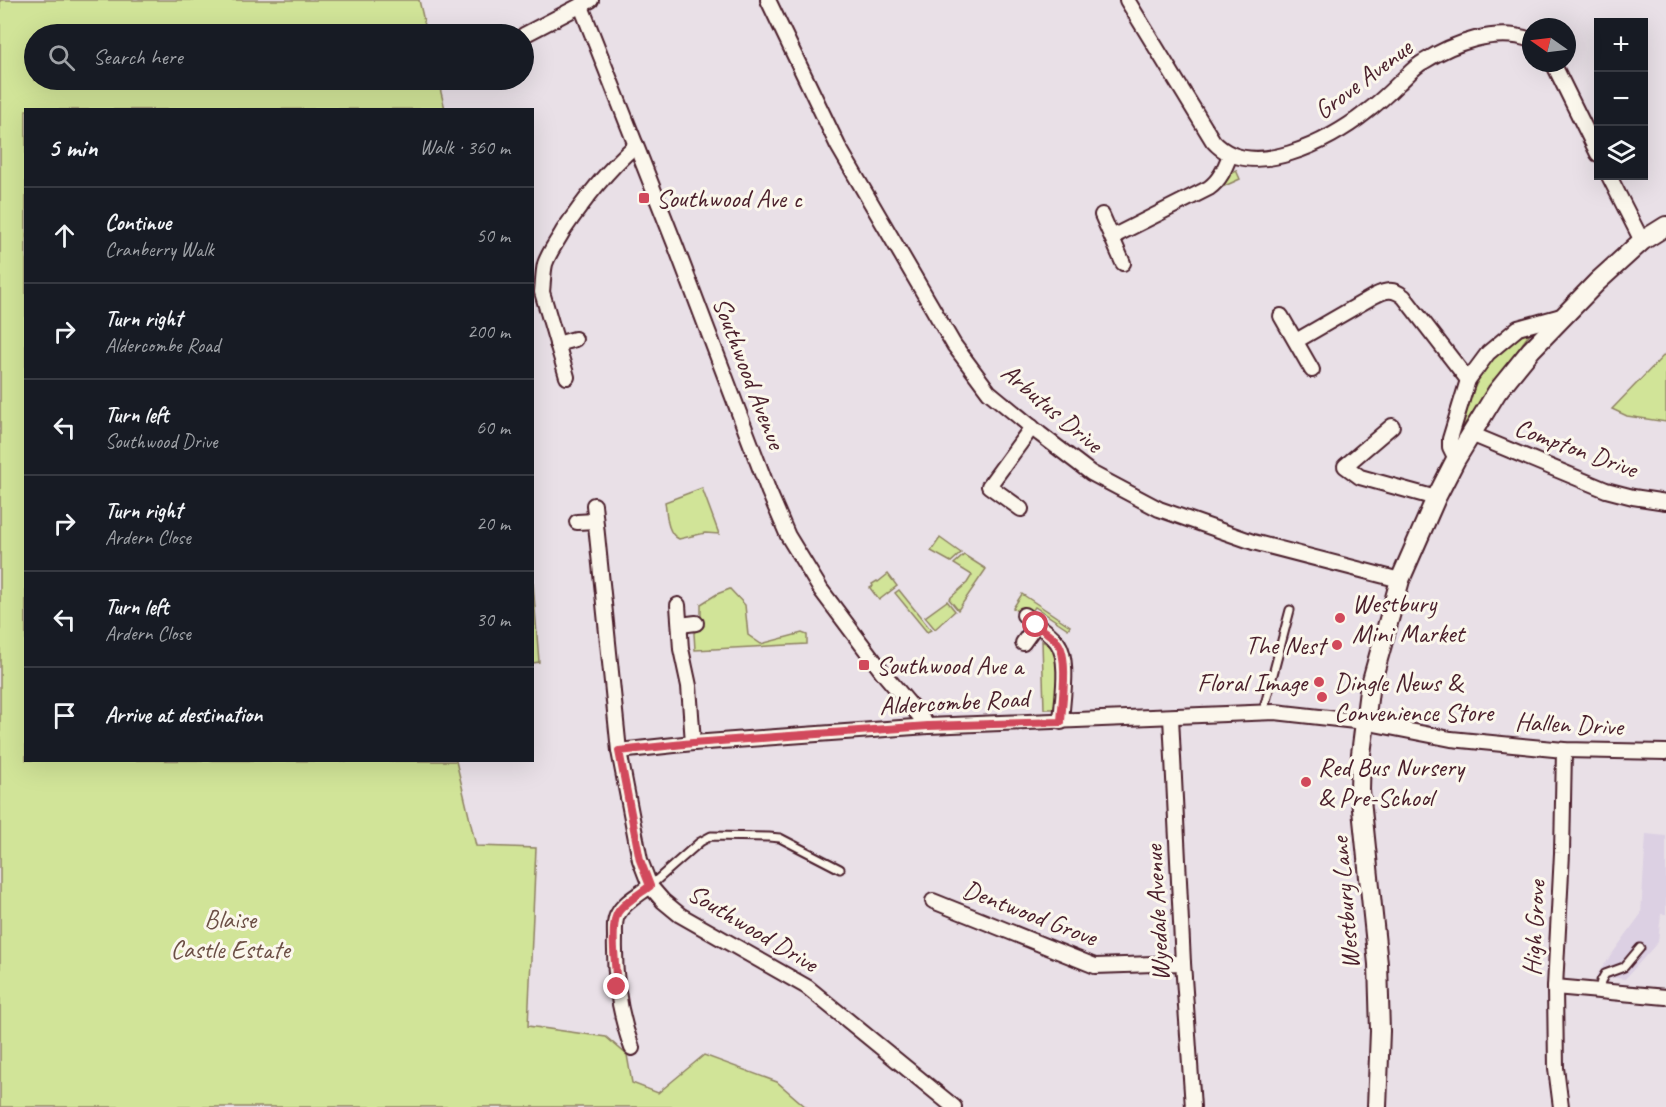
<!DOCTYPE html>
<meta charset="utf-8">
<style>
:root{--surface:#171b24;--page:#242831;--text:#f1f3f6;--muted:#9ea1a6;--line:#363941}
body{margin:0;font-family:Caveat,sans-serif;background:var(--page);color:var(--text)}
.controls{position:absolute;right:18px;top:18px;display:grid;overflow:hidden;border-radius:0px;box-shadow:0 6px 24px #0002}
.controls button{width:54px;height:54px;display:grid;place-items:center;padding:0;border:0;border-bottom:2px solid var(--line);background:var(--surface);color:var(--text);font:30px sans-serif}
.compass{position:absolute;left:1522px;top:18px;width:54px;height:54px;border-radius:50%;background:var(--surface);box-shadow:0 6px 24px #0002;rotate:284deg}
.stop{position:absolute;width:18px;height:18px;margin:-14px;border:4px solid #d1495b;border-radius:50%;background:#fff}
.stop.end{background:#d1495b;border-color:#fff;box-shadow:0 2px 6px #0008}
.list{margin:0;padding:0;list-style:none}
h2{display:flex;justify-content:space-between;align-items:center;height:78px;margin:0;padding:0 24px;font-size:26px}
h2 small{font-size:20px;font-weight:400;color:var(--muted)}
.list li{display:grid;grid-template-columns:39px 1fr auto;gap:18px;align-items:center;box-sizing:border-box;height:96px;padding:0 24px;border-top:2px solid var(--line)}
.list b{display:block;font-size:22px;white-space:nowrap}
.list p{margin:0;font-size:20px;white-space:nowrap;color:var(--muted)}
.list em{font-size:20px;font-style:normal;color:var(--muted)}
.icon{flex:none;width:33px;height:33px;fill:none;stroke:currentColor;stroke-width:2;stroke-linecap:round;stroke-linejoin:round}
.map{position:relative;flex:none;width:1666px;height:1107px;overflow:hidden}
.search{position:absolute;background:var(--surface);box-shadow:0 6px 24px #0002;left:24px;top:24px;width:510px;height:66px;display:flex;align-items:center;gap:15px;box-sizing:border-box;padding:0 21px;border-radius:33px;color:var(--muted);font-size:22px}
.panel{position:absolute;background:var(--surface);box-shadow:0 6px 24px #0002;left:24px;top:108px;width:510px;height:654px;border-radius:0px}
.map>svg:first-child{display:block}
.built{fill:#dcd0e3}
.green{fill:#d1e498;stroke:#8e8262;stroke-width:1.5}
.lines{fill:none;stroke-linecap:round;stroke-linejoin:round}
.service-casing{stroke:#4a1f2b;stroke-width:11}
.minor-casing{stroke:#4a1f2b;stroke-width:18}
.tertiary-casing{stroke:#4a1f2b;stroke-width:22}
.service{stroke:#fbf7ec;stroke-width:7}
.minor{stroke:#fbf7ec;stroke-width:14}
.tertiary{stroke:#fbf7ec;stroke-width:18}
.route{stroke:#d1495b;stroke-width:8}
.poi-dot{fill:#d1495b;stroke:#fbf7ec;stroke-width:2}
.labels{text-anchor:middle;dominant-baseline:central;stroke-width:6;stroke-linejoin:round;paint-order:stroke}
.street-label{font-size:26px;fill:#4a1f2b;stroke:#fbf7ec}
.poi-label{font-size:26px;fill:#4a1f2b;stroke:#fbf7ec;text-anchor:start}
.park-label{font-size:26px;fill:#6c5046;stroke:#fbf7ec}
</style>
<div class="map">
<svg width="1666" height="1107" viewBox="0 0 1666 1107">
<rect width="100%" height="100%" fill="#e9e0e7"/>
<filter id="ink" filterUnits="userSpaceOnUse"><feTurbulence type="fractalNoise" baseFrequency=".0167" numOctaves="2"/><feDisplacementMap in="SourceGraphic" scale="12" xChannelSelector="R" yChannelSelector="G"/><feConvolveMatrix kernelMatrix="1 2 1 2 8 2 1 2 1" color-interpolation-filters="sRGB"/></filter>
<g filter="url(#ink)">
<!-- built -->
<path class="built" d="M1646 834 1666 836V914H1661L1658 942 1625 979 1596 976 1641 914Z"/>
<!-- green -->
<g class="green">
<path d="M0 0H419L427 34H34V80H438L445 109 26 110V760L456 761 476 846 536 848 528 1026 606 1037 627 1055 632 1083 658 1093 704 1055 777 1082 806 1107H0Z"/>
<path d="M1236 170 1240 179 1220 188C1223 180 1228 174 1236 170Z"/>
<path d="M1533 329 1457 435C1473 384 1484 356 1533 329Z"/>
<path d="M1666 353V422L1627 416 1612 409Z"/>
<path d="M702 488 719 534 705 533 679 539C666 533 667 514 665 502Z"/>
<path d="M940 538 961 553 951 562 931 551Z"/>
<path d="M964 555 986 569 958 610 949 599 967 583 972 575 954 564Z"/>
<path d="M888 574 897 586 879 600 870 588 873 586 872 584 877 581 878 582Z"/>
<path d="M533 582 539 662 533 663H532Z"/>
<path d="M730 589 745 605 748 635 761 644 802 633 807 635V644L695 650 694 633 701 625V604L717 594Z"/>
<path d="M899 590 931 630 927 632 895 593Z"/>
<path d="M1022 594 1070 626 1068 629 1035 607 1029 615 1021 614 1013 608Z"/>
<path d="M947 601 955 611 935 629 925 617Z"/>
<path d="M1042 641C1050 645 1055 648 1059 657L1058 702 1054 709H1044Z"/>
</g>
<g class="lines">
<!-- service casing -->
<g class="service-casing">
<g id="service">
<path d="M1263 712 1290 610"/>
<path d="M650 886 700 842 711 836 769 837 780 838 840 869"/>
<path d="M1599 991 1601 981 1605 974 1624 967 1640 948"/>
</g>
</g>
<!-- minor casing -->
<g class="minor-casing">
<g id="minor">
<path d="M768 0 838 146 954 345 989 392 1040 434 1091 473 1159 509 1253 542 1400 580"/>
<path d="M1127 0 1213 141C1250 183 1330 141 1365 113 1377 104 1388 94 1399 83 1407 76 1414 67 1423 62 1453 43 1496 27 1531 40"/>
<path d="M581 6 676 247 769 492 788 536 821 590 884 674 928 726"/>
<path d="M524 35 591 0"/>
<path d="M1553 63 1598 154"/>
<path d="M1609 176 1642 241"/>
<path d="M1102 215 1123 263"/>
<path d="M1112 237 1209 188C1220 180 1225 168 1230 155"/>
<path d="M1281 316 1312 370"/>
<path d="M1296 341 1374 296C1386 290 1393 288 1404 297L1468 380"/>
<path d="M557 344 575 339"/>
<path d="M567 377 542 292C543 283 543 273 545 264 549 252 557 242 563 231 585 199 607 170 636 145"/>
<path d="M1392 426 1345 466 1360 477 1436 498"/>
<path d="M1471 434 1606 490 1633 497 1666 502"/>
<path d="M1456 459 1450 447V439L1468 380 1488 353 1518 328 1565 315"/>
<path d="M594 505 619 751 640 860 650 886 663 901 680 915 807 987 954 1107"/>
<path d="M1021 509 989 486 1032 427"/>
<path d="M577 522 595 521"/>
<path d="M678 605 681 649 689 686 693 743"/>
<path d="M1024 615C1035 624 1049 631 1057 642 1070 659 1062 701 1061 722"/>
<path d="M680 625 696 623"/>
<path d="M1023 643 1036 625"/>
<path d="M1171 717 1183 963 1193 1107"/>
<path d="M619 751 693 743 928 726 1275 712 1364 722 1451 739 1564 750 1666 752"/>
<path d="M933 901 1095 966 1183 963"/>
<path d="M1555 987 1666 997"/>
<path d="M632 1048C619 1013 614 975 615 937 615 929 614 920 618 914 624 902 640 894 650 886"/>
<path d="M1561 1107 1556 1068 1555 987 1562 853 1564 750"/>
</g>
</g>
<!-- tertiary casing -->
<g class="tertiary-casing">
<path id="tertiary" d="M1377 1107 1380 1031 1378 964 1360 790 1361 754 1369 691 1400 580 1436 498 1456 459 1497 392 1531 350 1597 282 1642 241 1666 226"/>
</g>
<!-- service -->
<use href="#service" class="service"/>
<!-- minor -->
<use href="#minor" class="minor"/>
<!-- tertiary -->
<use href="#tertiary" class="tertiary"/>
</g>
</g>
<g class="lines" filter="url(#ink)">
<!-- route -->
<path class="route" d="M617 987C616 970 610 929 617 914 622 904 641 893 650 886L640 860 619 751 693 743 928 726 1061 722C1062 702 1069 658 1058 643 1053 636 1043 630 1036 625"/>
</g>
<!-- markers -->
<g class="poi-dot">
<rect x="638" y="192" width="12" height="12" rx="3"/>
<circle cx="1340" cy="618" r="6"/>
<circle cx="1337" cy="645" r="6"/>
<rect x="858" y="659" width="12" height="12" rx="3"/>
<circle cx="1319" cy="682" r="6"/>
<circle cx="1322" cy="697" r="6"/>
<circle cx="1306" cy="782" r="6"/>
</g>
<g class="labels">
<!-- street labels -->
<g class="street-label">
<text transform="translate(1363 79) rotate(-37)">Grove Avenue</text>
<text transform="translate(749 373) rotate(69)">Southwood Avenue</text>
<text transform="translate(1052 408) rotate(40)">Arbutus Drive</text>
<text transform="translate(1576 448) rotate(20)">Compton Drive</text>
<text transform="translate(954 702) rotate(-3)">Aldercombe Road</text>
<text transform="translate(1569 724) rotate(3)">Hallen Drive</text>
<text transform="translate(1345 903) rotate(-95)">Westbury Lane</text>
<text transform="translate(1030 913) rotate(21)">Dentwood Grove</text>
<text transform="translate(1157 913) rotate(-93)">Wyedale Avenue</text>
<text transform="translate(753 928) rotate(31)">Southwood Drive</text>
<text transform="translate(1534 928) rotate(-87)">High Grove</text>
</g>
<!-- poi labels -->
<g class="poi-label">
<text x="656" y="198">Southwood Ave c</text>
<text x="1352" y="603">Westbury<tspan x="1352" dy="30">Mini Market</tspan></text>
<text x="1325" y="645" text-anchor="end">The Nest</text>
<text x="876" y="665">Southwood Ave a</text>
<text x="1307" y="682" text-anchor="end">Floral Image</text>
<text x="1334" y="682">Dingle News &amp;<tspan x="1334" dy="30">Convenience Store</tspan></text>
<text x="1318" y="767">Red Bus Nursery<tspan x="1318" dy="30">&amp; Pre-School</tspan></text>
</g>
<!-- park labels -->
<g class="park-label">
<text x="230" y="919">Blaise<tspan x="230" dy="30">Castle Estate</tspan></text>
</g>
</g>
</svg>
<div class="controls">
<button>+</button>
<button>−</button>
<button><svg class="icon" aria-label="layers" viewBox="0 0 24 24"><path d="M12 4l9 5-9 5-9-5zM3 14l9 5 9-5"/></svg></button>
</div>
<svg class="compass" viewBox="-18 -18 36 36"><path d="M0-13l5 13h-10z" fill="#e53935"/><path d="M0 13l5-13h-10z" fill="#9ea1a6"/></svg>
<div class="stop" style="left:1036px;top:625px"></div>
<div class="stop end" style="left:617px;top:987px"></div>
<div class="search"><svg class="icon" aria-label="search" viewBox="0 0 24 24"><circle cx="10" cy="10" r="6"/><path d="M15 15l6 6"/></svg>Search here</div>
<section class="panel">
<h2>5 min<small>Walk · 360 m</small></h2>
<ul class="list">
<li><svg class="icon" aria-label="ahead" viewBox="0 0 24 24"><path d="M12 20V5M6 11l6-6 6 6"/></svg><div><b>Continue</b><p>Cranberry Walk</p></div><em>50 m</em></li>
<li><svg class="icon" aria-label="right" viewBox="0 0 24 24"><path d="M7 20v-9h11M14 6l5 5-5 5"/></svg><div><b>Turn right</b><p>Aldercombe Road</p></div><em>200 m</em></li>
<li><svg class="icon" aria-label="left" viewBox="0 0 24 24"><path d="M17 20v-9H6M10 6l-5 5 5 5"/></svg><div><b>Turn left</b><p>Southwood Drive</p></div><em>60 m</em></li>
<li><svg class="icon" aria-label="right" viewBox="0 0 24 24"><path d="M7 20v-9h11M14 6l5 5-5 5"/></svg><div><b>Turn right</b><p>Ardern Close</p></div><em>20 m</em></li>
<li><svg class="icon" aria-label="left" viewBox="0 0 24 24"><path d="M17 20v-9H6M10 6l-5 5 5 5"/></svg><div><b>Turn left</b><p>Ardern Close</p></div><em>30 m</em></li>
<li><svg class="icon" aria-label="arrive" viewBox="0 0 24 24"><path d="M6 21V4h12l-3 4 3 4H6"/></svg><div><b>Arrive at destination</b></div></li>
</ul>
</section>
</div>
